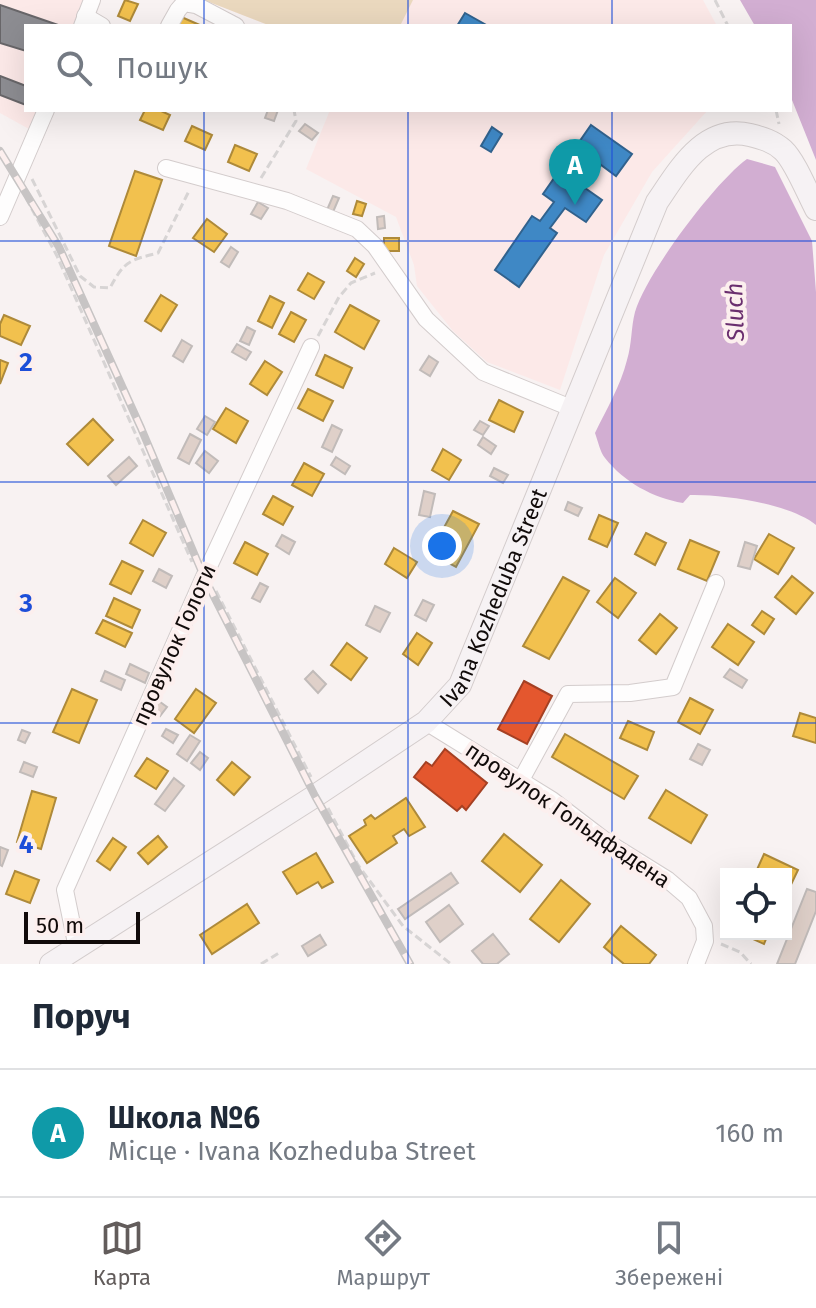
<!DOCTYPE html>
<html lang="uk">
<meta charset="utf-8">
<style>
:root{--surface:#fff;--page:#f6f6f7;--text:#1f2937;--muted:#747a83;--line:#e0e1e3;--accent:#625c5b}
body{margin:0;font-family:"Fira Sans",sans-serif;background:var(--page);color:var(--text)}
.controls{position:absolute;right:24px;bottom:24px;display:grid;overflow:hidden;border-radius:0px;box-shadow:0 8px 32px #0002}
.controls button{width:72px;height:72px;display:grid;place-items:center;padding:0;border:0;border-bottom:2px solid var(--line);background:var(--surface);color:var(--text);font:40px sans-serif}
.scale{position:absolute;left:24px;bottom:20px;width:116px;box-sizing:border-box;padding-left:8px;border:4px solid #110b0a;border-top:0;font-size:22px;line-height:28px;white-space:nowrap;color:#110b0a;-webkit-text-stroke:6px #fcefee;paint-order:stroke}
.you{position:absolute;left:442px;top:546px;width:28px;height:28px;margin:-20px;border:6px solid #fff;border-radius:50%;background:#1a73e8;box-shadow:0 0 0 12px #1a73e833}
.badge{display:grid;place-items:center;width:52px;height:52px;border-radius:50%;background:var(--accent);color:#fff;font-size:26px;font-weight:700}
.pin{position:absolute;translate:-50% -66px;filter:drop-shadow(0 2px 4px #0008)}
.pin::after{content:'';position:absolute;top:42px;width:28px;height:24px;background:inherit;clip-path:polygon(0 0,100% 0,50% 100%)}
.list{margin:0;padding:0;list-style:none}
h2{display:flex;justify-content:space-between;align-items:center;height:104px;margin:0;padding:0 32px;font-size:34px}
h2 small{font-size:26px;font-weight:400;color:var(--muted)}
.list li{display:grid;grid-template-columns:52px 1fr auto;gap:24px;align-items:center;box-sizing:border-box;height:128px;padding:0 32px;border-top:2px solid var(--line)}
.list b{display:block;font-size:30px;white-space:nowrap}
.list p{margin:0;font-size:26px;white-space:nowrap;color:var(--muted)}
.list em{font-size:26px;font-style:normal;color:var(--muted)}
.icon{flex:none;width:44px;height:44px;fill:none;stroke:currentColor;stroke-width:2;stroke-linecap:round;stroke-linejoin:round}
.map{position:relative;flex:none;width:816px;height:964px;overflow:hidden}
.search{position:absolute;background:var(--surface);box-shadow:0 8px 32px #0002;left:24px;right:24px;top:24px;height:88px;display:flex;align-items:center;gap:20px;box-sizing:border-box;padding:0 28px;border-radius:0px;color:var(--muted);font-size:30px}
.sheet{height:232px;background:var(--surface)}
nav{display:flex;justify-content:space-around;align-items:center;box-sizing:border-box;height:112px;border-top:2px solid var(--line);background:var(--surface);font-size:22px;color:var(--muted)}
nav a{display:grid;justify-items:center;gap:4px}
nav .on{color:var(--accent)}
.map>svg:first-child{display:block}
.built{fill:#fce9e8}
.green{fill:#ead8be}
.water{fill:#d2aed2}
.homes{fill:#f2c14e;stroke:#ae8a3a;stroke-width:2}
.shops{fill:#e4572e;stroke:#a54023;stroke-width:2}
.schools{fill:#3f88c5;stroke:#31628d;stroke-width:2}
.industry{fill:#8d8d92;stroke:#686669;stroke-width:2}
.building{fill:#dfd0c9;stroke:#c1bbb9;stroke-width:2}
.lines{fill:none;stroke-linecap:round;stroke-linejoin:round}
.minor-casing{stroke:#d3cccc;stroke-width:18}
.secondary-casing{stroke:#d3cccc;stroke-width:24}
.path{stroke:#d7d4d4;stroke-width:3;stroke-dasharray:8 4;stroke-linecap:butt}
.minor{stroke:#fefdfd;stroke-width:16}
.secondary{stroke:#f6f2f4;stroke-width:22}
.rail-casing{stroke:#c7c4c4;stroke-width:8}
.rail{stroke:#fcefee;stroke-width:5;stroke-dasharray:15;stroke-linecap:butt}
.grid{fill:none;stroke:#1d4ed8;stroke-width:2;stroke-opacity:0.55}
.labels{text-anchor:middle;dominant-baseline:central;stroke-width:8;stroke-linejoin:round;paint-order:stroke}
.street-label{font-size:22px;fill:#110b0a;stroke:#fcefee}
.water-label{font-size:24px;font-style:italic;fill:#6a2e6e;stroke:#fcefee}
.grid-label{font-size:26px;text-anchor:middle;font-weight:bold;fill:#1d4ed8;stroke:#fcefee;stroke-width:8;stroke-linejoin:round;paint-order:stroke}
</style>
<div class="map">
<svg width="816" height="964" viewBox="0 0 816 964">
<rect width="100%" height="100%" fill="#f8f2f2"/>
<!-- built -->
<g class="built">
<path d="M0 0H89L77 26H26V110H38L29 129 0 113Z"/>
<path d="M204 0H703L717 26H271Z"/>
<path d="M330 110H708L652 172 604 255 560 390 487 362 453 331 417 286 414 265 396 217 306 169Z"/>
</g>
<!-- green -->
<path class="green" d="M204 0H413L400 26H271Z"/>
<!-- water -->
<g class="water">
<path d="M740 0H816V160L790 95V26H755Z"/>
<path d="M747 159 775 167 812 241 816 292V525C791 504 723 494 690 495L683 503C653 498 624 482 605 458 600 452 598 441 595 433 606 410 621 385 627 360 632 344 631 327 635 312 646 274 715 182 747 159Z"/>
</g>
<!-- homes -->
<g class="homes">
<path d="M125 0 138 4 130 21 118 16Z"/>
<path d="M179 16 202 26H175Z"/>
<path d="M145 110H159L170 115 163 130 140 120Z"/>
<path d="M192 126 212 135 205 150 185 141Z"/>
<path d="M235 145 257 154 249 171 228 162Z"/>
<path d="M135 171 162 180 136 256 109 246Z"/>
<path d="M357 201 366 204 362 216 353 214Z"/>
<path d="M207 219 227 234 214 252 193 238Z"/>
<rect x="384" y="238" width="15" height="13"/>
<path d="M355 258 364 264 356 277 347 271Z"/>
<path d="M308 273 324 282 314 299 298 290Z"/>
<path d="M161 295 177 305 161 331 145 321Z"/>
<path d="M270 296 284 303 272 328 258 321Z"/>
<path d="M350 305 379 321 364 349 335 332Z"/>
<path d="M291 312 306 320 294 342 279 334Z"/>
<path d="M4 315 30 326 21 345 0 336V324Z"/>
<path d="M325 355 352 368 343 388 316 375Z"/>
<path d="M0 360 8 363 0 384Z"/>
<path d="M265 361 282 372 267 395 250 384Z"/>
<path d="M308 389 333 401 323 421 298 408Z"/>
<path d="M499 400 523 412 514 432 489 420Z"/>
<path d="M226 408 248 421 236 443 213 429Z"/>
<path d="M93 419 113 440 88 465 67 444Z"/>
<path d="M443 449 461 460 449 480 432 470Z"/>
<path d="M304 463 324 474 312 496 292 485Z"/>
<path d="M273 496 293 507 283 525 263 514Z"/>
<path d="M453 511 479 524 456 567 430 553Z"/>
<path d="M599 515 618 523 607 547 589 539Z"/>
<path d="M143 520 166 533 153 556 130 543Z"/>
<path d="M646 533 666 543 655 565 635 554Z"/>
<path d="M769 534 794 548 778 574 754 559Z"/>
<path d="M690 540 719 552 707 581 678 569Z"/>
<path d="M245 542 268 554 257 575 234 563Z"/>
<path d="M394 548 417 562 407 578 385 564Z"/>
<path d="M122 561 143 571 131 594 110 584Z"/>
<path d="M792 576 813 593 796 614 775 597Z"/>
<path d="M563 577 589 591 549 659 523 646Z"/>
<path d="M615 578 636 593 618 618 597 602Z"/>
<path d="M114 598 140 610 132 628 106 616Z"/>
<path d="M762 611 774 619 764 634 752 625Z"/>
<path d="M660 614 677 628 656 654 639 640Z"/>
<path d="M103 620 132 633 125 647 96 633Z"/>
<path d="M728 624 754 642 738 665 712 647Z"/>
<path d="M417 633 432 643 418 665 403 654Z"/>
<path d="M347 643 367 658 351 680 331 665Z"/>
<path d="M72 689 97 700 79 743 53 732Z"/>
<path d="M196 689 216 703 194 733 175 719Z"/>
<path d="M690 698 713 710 700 734 678 722Z"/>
<path d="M800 713 816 718V743L793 736Z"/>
<path d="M628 721 654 732 647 750 620 738Z"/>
<path d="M565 734 638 776 624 799 552 757Z"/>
<path d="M147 758 168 771 156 789 135 776Z"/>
<path d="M232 762 250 777 234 795 217 780Z"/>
<path d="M666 790 707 815 691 843 649 818Z"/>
<path d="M32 791 56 798 41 849 17 842Z"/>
<path d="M406 798 425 827 409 836 404 829 393 836 397 843 367 863 349 836 366 825 364 820 371 815 375 819Z"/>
<path d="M504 834 542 865 520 892 482 861Z"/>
<path d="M158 836 167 847 148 864 138 853Z"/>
<path d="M113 838 126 847 110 870 97 861Z"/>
<path d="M316 853 333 882 322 888 318 882 297 894 283 872Z"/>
<path d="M764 854 798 870 786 895V874H755Z"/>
<path d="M15 871 39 880 30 903 6 894Z"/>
<path d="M561 880 590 904 559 942 530 919Z"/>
<path d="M247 904 259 923 212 954 200 935Z"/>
<path d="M621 926 656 955 649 964H624L604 947Z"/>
<path d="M742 934H768L764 944Z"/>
</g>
<!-- shops -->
<g class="shops">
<path d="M524 681 552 696 527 744 498 729Z"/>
<path d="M445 749 487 783 466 810 462 806 457 811 414 777 426 762 432 766Z"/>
</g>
<!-- schools -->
<g class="schools">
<path d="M465 13 488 26H457Z"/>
<path d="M591 125 632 154 616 176 601 165 585 188 602 200 586 222 565 208 550 228 557 233 519 287 495 270 532 216 540 221 554 202 543 194Z"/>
<path d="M492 127 502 134 491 152 481 146Z"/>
</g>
<!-- industry -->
<g class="industry">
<path d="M0 5 61 26H26V51L0 43Z"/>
<path d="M0 76 26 86V105L0 95Z"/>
</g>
<!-- building -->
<g class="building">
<path d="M268 110H278L274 121 265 118Z"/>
<path d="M305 124 318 133 312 140 299 131Z"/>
<path d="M333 196 339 198 333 212 327 210Z"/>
<path d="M258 202 268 208 261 219 251 214Z"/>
<path d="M384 216 385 228 378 229 377 217Z"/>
<path d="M231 247 238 252 229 267 221 262Z"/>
<path d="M247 327 255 331 249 345 240 341Z"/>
<path d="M182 340 192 346 183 362 173 356Z"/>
<path d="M237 344 251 352 246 360 232 352Z"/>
<path d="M429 356 438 362 430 376 420 370Z"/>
<path d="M205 416 215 422 207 435 197 429Z"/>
<path d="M480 421 489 426 483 435 474 430Z"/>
<path d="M332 425 342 430 332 452 322 447Z"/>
<path d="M190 434 201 440 189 464 178 458Z"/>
<path d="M483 437 496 446 491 454 478 445Z"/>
<path d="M205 451 218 461 209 473 196 463Z"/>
<path d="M129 457 137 466 116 485 108 476Z"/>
<path d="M336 457 350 466 345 474 331 465Z"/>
<path d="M494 468 508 475 503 483 490 476Z"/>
<path d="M424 491 435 494 430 517 419 515Z"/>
<path d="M568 502 582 508 578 516 565 510Z"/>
<path d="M282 535 295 542 289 554 276 546Z"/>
<path d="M745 542 757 546 750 569 738 566Z"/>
<path d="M159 569 172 576 166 588 153 581Z"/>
<path d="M260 583 268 587 260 602 252 598Z"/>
<path d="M423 600 434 605 426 621 415 615Z"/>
<path d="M375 606 390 613 380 632 366 625Z"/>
<path d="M130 664 149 673 145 683 126 674Z"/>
<path d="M730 669 747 680 742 688 724 677Z"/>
<path d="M105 671 125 680 121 690 101 681Z"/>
<path d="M313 671 326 684 318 693 305 679Z"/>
<path d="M156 699 167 707 160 716 149 708Z"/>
<path d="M166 729 178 735 173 743 162 736Z"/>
<path d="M22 730 30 733 25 743 18 740Z"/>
<path d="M190 735 200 741 187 761 177 754Z"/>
<path d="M698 744 710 750 702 765 690 759Z"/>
<path d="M200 752 208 758 200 770 191 763Z"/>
<path d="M24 762 37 767 33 777 20 772Z"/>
<path d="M174 778 184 786 165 811 155 804Z"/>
<path d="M0 847 8 850 2 866 0 865Z"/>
<path d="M451 873 458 883 405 919 398 909Z"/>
<path d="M807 889 816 892V911L795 964H777Z"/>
<path d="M449 905 463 924 440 942 426 922Z"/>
<path d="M493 934 509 954 497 964H483L472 951Z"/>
<path d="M320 935 326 945 308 956 302 946Z"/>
</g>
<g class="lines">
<!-- minor casing -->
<g class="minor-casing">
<g id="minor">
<path d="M85 16 102 26"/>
<path d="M82 26 92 0"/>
<path d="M169 26 178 10 184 3 196 5 236 26"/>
<path d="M166 168 287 201 357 229 375 246 426 319 483 372 571 408"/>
<path d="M0 217 46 110"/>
<path d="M426 722 552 800 607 842 668 880 689 898 704 926 705 941 696 964"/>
<path d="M521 780 568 694 630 693 673 687 716 583"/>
<path d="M77 948 65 890 204 577 311 347"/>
</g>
</g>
<!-- secondary casing -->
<g class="secondary-casing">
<g id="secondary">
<path id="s1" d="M51 964 315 796 426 722 460 685 657 202C679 170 704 124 750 135 762 138 773 141 783 150 795 161 808 194 816 209"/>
</g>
</g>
<!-- path -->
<g class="path">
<path d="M715 0 728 26"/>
<path d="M776 110 779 124"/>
<path d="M261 178 296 121 294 110"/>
<path d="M32 179 80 276 94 287 110 288C124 261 130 260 158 253L189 191"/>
<path d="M26 198 57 256 192 562"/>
<path d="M318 336 339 297 351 283 375 273"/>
<path d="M216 591 311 777"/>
<path d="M328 808 358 865 403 926 451 964"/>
<path d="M721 944 740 952 751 964"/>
<path d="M261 964 279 953"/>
</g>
<!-- minor -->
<use href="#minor" class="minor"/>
<!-- secondary -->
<use href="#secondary" class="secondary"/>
<!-- rail casing -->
<g class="rail-casing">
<path id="rail" d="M0 151 59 247 141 428 204 577 315 796 410 964"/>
</g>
<!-- rail -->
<use href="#rail" class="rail"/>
</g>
<!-- grid -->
<path class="grid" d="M204 0V26M408 0V26M612 0V26M204 110V964M408 110V964M612 110V964M0 241H816M0 482H816M0 723H816"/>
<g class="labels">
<!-- street labels -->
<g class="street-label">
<text stroke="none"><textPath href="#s1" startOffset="590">Ivana Kozheduba Street</textPath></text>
<text transform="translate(174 645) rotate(-66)">провулок Голоти</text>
<text transform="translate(568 815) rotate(34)">провулок Гольдфадена</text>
</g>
<!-- water labels -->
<g class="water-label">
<text transform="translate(735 312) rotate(-92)">Sluch</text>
</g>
</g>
<g class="grid-label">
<text x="26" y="371">2</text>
<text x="26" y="612">3</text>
<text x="26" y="853">4</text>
</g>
</svg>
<div class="controls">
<button><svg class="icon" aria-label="locate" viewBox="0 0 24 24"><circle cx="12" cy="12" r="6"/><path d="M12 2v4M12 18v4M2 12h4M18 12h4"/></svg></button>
</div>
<div class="scale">50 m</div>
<div class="you"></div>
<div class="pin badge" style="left:575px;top:205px;background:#0f9aa8">A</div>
<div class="search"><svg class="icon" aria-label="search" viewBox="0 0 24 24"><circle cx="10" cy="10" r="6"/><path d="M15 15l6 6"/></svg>Пошук</div>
</div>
<section class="sheet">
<h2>Поруч<small></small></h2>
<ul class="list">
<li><span class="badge" style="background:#0f9aa8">A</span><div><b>Школа №6</b><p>Місце · Ivana Kozheduba Street</p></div><em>160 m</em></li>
</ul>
</section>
<nav>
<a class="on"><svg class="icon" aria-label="map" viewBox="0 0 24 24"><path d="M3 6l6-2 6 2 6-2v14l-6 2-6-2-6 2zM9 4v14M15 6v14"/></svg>Карта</a>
<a><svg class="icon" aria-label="directions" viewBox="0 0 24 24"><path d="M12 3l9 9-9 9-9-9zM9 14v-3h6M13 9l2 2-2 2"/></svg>Маршрут</a>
<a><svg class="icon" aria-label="saved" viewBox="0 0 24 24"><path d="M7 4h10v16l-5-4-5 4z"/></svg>Збережені</a>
</nav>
